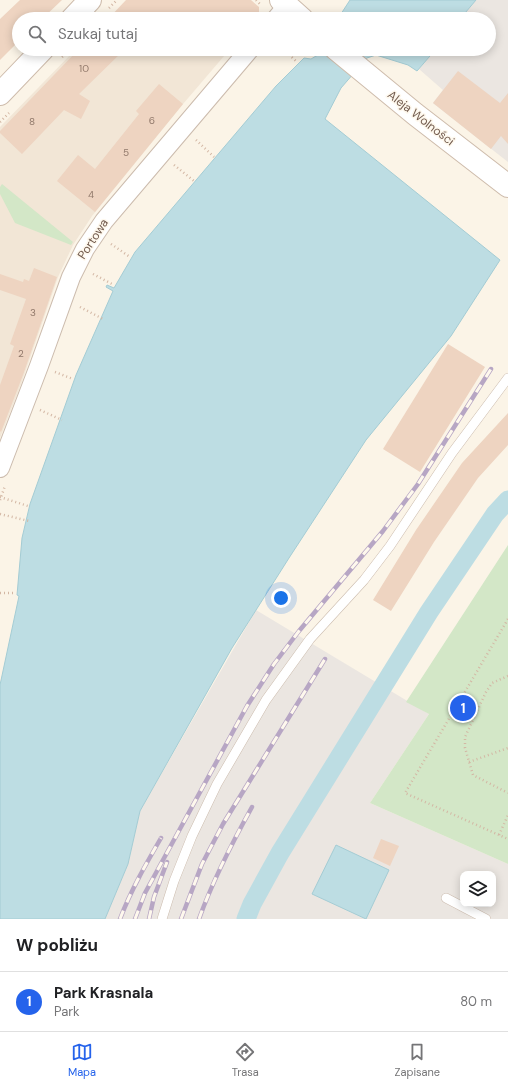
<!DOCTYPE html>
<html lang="pl">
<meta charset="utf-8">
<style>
:root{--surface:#fff;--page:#f2f2f2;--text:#202124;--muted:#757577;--line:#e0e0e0;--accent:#2563eb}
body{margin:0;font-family:"DM Sans",sans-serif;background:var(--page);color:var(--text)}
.controls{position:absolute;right:12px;bottom:12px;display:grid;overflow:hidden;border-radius:8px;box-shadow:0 2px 10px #0003}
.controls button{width:36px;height:36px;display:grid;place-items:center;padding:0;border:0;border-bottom:1px solid var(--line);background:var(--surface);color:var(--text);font:20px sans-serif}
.you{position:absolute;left:281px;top:598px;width:14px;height:14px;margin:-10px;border:3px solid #fff;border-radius:50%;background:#1a73e8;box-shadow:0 0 0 6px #1a73e833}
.badge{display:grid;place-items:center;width:26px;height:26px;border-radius:50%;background:var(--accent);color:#fff;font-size:13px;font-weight:700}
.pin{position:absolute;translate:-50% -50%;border:2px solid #fff;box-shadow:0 1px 4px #0006}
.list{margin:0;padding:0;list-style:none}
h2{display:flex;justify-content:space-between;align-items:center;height:52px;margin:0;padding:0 16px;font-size:17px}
h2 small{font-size:13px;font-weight:400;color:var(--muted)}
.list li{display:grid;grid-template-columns:26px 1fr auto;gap:12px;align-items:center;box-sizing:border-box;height:60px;padding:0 16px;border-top:1px solid var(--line)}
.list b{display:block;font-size:15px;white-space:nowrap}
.list p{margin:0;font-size:13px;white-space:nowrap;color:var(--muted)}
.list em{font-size:13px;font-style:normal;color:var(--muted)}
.icon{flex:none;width:22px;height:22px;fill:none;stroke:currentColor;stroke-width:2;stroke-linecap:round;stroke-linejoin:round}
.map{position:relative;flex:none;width:508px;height:919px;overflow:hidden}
.search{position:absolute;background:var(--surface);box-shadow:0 2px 10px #0003;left:12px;right:12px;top:12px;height:44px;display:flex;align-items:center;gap:10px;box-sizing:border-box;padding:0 14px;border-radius:22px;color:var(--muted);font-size:15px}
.sheet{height:112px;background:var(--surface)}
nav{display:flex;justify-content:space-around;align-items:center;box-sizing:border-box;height:56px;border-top:1px solid var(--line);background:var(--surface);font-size:11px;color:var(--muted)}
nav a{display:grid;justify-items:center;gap:2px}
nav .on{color:var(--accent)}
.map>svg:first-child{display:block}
.residential{fill:#f2e6d6}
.industrial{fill:#ebe6e1;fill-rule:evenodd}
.green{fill:#d3e7c7}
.water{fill:#bddde3;stroke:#a4ccd4}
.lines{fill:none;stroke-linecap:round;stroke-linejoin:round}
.canal{stroke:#bddde3;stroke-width:19}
.building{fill:#eed4c1}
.lane-casing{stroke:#ccbcae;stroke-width:10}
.street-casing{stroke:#ccbcae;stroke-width:20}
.secondary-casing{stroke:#cebcac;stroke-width:24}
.path{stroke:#d3b7a4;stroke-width:2.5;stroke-dasharray:1 3;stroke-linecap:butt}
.lane{stroke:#fff;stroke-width:9}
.street{stroke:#fff;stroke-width:18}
.secondary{stroke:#fff;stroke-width:22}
.rail-casing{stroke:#b7a6c4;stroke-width:4.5}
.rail{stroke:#fef8ed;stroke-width:3;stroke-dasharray:9;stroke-linecap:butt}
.labels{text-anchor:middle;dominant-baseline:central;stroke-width:3;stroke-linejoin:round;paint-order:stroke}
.number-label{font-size:10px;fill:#91796b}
.street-label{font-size:12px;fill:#725b4e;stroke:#fef8ed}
</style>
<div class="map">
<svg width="508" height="919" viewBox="0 0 508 919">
<rect width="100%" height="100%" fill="#fbf4e7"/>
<!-- residential -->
<path class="residential" d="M76 49H230L183 104 92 216 73 245 58 277 20 387 0 438V127Z"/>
<!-- industrial -->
<g class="industrial">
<path d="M476 0H508V162L433 103 443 90 419 69 436 49H489V19H460Z"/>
<path d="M256 610 429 714 370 803 508 864V919H105L128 864 140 811ZM463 874H493V904H463Z"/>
</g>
<!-- green -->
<g class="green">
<path d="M2 184 73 242 71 245 15 223 0 194V187Z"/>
<path d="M508 545V864L370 803 429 714 406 702Z"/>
</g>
<!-- water -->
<g class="water">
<path d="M350 0H476L460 19H340L339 17Z"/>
<path d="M328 49H436L417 71 408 65 376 55 367 58 341 88 325 119 500 260 451 336 366 440 289 558 232 648 140 811 128 864 105 919H0V685L19 596 17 595 22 538 30 504 76 375 113 291 106 287 107 285 114 288 135 252 276 86 304 58 311 59Z"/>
<path d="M336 845 389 870 366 919 312 894Z"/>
</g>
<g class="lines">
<!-- canal -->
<path class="canal" d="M246 919 252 904 280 853 429 612 495 514 508 500"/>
</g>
<!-- building -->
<g class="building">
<path d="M20 0H62L42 19H19V41L0 60V19Z"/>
<path d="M126 0H251L259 7V14L255 19H108Z"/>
<path d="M79 49H125L79 94 90 101 81 119 64 110 22 154 0 133V131Z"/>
<path d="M458 71 500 103 508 93V144L501 136 491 149 433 103Z"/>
<path d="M159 84 183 104 95 212 57 181 78 155 95 169 139 114 136 111Z"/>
<path d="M34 268 57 277 23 375 1 432 0 431V385L14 346 10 344 26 299 0 290V274L23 282 24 279 29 281Z"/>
<path d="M448 344 485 367 420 472 383 449Z"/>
<path d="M508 413V445L478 478 434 542 391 611 373 600 416 530 462 463Z"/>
<path d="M381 839 399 846 390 866 373 858Z"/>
</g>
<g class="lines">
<!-- lane casing -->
<g class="lane-casing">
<g id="lane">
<path d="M446 898 486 919"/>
<path d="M162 919 174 881 192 836 217 784 266 700 310 639 364 580 390 546 452 453 508 378"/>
</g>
</g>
<!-- street casing -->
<g class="street-casing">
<g id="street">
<path d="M276 19 281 13"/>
<path d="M0 468 39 366 71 277 85 249 104 221 250 49"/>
</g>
</g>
<!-- secondary casing -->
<g class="secondary-casing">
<g id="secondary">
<path d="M281 0 302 19"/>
<path d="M72 19 90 0"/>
<path d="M336 49 415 114 508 186"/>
<path d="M0 94 43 49"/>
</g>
</g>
<!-- path -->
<g class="path">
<path d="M256 0 261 5"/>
<path d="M109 8 117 0"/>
<path d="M47 19 53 14"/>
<path d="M283 49 297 62"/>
<path d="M62 57 70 49"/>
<path d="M0 122 9 113"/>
<path d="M196 140 214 157"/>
<path d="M174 165 194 181"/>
<path d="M111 244 130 257"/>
<path d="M93 274 114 285"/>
<path d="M80 307 103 319"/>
<path d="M55 372 73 379"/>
<path d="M40 410 62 420"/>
<path d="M0 497 28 506"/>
<path d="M0 500 5 486"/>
<path d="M0 514 29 521"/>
<path d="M0 593H15"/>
<path d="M508 619 405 793 508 839"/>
<path d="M508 676 492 683 486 692 465 737V748L473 775 508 793"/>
<path d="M469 762 508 748"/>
<path d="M499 835 508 815"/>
</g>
<!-- lane -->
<use href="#lane" class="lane"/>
<!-- street -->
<use href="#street" class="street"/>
<!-- secondary -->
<use href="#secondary" class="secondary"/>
<!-- rail casing -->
<g class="rail-casing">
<g id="rail">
<path d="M120 919C131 890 146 864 161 838"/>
<path d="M135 919 145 893 247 706 274 664 299 631 383 531 418 484 491 369"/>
<path d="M149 919 154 897 167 862"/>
<path d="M181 919 202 864 223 824 325 659"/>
<path d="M199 919C213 880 232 843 252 807"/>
</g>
</g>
<!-- rail -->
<use href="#rail" class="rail"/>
</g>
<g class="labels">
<!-- number labels -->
<g class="number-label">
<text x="84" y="68">10</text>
<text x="152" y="120">6</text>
<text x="32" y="121">8</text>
<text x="126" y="152">5</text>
<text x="91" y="194">4</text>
<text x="33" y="312">3</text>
<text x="21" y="353">2</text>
</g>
<!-- street labels -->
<g class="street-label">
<text transform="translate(421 118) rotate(38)">Aleja Wolności</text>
<text transform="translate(93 239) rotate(-57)">Portowa</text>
</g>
</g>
</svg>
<div class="controls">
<button><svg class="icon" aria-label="layers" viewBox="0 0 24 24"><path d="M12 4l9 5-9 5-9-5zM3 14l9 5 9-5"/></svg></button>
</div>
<div class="you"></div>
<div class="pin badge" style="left:463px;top:708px">1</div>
<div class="search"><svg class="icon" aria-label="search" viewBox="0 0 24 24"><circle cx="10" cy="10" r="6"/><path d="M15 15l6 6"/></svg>Szukaj tutaj</div>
</div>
<section class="sheet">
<h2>W pobliżu<small></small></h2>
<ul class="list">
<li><span class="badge">1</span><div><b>Park Krasnala</b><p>Park</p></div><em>80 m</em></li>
</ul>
</section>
<nav>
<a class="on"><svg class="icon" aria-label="map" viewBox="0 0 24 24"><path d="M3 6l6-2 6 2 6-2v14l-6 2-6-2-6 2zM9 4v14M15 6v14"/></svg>Mapa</a>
<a><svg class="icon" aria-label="directions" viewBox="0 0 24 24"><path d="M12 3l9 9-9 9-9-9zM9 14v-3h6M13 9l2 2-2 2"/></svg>Trasa</a>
<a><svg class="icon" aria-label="saved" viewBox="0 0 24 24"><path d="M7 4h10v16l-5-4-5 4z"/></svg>Zapisane</a>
</nav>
